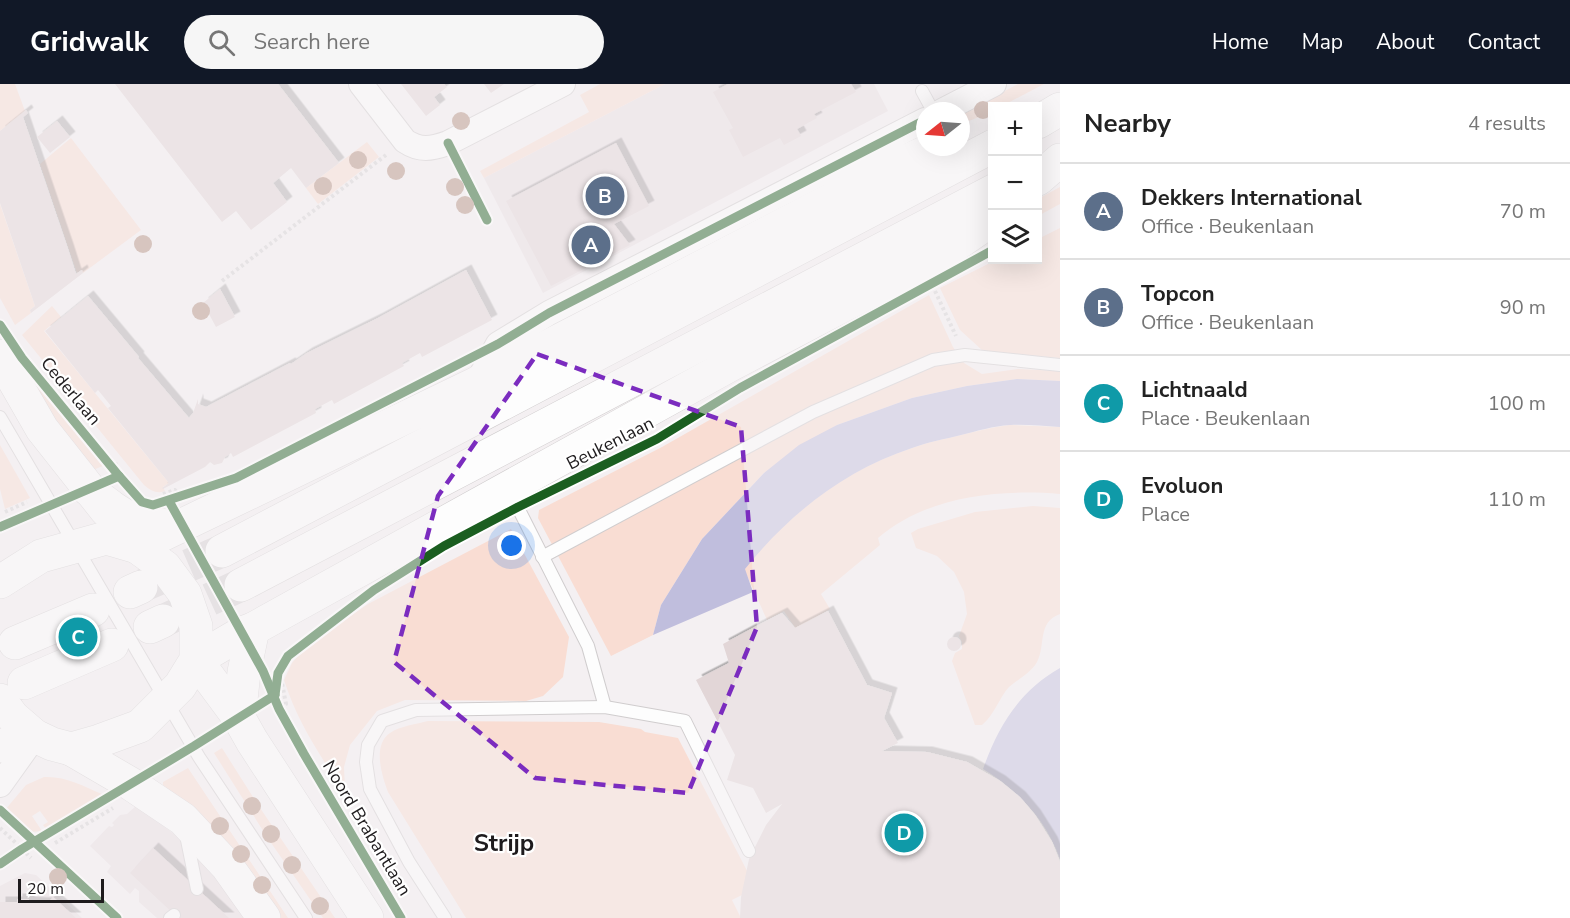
<!DOCTYPE html>
<meta charset="utf-8">
<style>
:root{--surface:#fff;--page:#f6f6f6;--text:#222;--muted:#767676;--line:#e0e0e0;--accent:#111827}
body{margin:0;font-family:"Nunito Sans",sans-serif;background:var(--page);color:var(--text)}
.controls{position:absolute;right:18px;top:18px;display:grid;overflow:hidden;border-radius:0px;box-shadow:0 6px 24px #0002}
.controls button{width:54px;height:54px;display:grid;place-items:center;padding:0;border:0;border-bottom:2px solid var(--line);background:var(--surface);color:var(--text);font:30px sans-serif}
.compass{position:absolute;left:916px;top:18px;width:54px;height:54px;border-radius:50%;background:var(--surface);box-shadow:0 6px 24px #0002;rotate:253deg}
.scale{position:absolute;left:18px;bottom:15px;width:86px;box-sizing:border-box;padding-left:6px;border:3px solid #1e1b1d;border-top:0;font-size:16px;line-height:21px;white-space:nowrap;color:#1e1b1d;-webkit-text-stroke:4px #fff;paint-order:stroke}
.you{position:absolute;left:512px;top:462px;width:21px;height:21px;margin:-15px;border:4px solid #fff;border-radius:50%;background:#1a73e8;box-shadow:0 0 0 9px #1a73e833}
.badge{display:grid;place-items:center;width:39px;height:39px;border-radius:50%;background:var(--accent);color:#fff;font-size:20px;font-weight:700}
.pin{position:absolute;translate:-50% -50%;border:3px solid #fff;box-shadow:0 2px 6px #0006}
.list{margin:0;padding:0;list-style:none}
h2{display:flex;justify-content:space-between;align-items:center;height:78px;margin:0;padding:0 24px;font-size:26px}
h2 small{font-size:20px;font-weight:400;color:var(--muted)}
.list li{display:grid;grid-template-columns:39px 1fr auto;gap:18px;align-items:center;box-sizing:border-box;height:96px;padding:0 24px;border-top:2px solid var(--line)}
.list b{display:block;font-size:22px;white-space:nowrap}
.list p{margin:0;font-size:20px;white-space:nowrap;color:var(--muted)}
.list em{font-size:20px;font-style:normal;color:var(--muted)}
.icon{flex:none;width:33px;height:33px;fill:none;stroke:currentColor;stroke-width:2;stroke-linecap:round;stroke-linejoin:round}
.map{position:relative;flex:none;width:1060px;height:834px;overflow:hidden}
header{display:flex;align-items:center;gap:36px;box-sizing:border-box;height:84px;padding:0 30px;background:var(--accent);color:#fff}
header strong{font-size:28px}
nav{display:flex;gap:33px;margin-inline-start:auto;font-size:21px}
.search{width:420px;height:54px;background:var(--page);display:flex;align-items:center;gap:15px;box-sizing:border-box;padding:0 21px;border-radius:33px;color:var(--muted);font-size:22px}
main{display:flex}
aside{flex:1;background:var(--surface)}
.map>svg:first-child{display:block}
.built{fill:#e9dfe3}
.green{fill:#f9ddd3}
.water{fill:#c0bedd}
.building{fill:#e2d6d7;filter:url(#shadow)}
.lines{fill:none;stroke-linecap:round;stroke-linejoin:round}
.primary-tunnel{stroke:#d4d0d2;stroke-width:33;stroke-dasharray:33 16;stroke-linecap:butt}
.service-casing{stroke:#d0cdce;stroke-width:14}
.minor-casing{stroke:#d0cdce;stroke-width:26}
.secondary-casing{stroke:#d0cdce;stroke-width:34}
.primary-casing{stroke:#d0cdce;stroke-width:34}
.path{stroke:#d5d3d4;stroke-width:4;stroke-dasharray:3 3;stroke-linecap:butt}
.service{stroke:#fdfdfd;stroke-width:12}
.minor{stroke:#fdfdfd;stroke-width:24}
.secondary{stroke:#fdfdfd;stroke-width:33}
.primary{stroke:#fdfdfd;stroke-width:33}
.cycleway-casing{stroke:#fff;stroke-width:13}
.cycleway{stroke:#1b5e20;stroke-width:9}
.tree{fill:#b49182}
.marked{fill:none;stroke:#7b2cbf;stroke-width:4.5;stroke-dasharray:12 8;stroke-linejoin:round}
.labels{text-anchor:middle;dominant-baseline:central;stroke-width:4.5;stroke-linejoin:round;paint-order:stroke}
.street-label{font-size:18px;fill:#1e1b1d;stroke:#fff}
.district-label{font-size:24px;font-weight:bold;fill:#1e1b1d;stroke:#fff}
</style>
<header>
<strong>Gridwalk</strong>
<div class="search"><svg class="icon" aria-label="search" viewBox="0 0 24 24"><circle cx="10" cy="10" r="6"/><path d="M15 15l6 6"/></svg>Search here</div>
<nav><a>Home</a><a>Map</a><a>About</a><a>Contact</a></nav>
</header>
<main>
<div class="map">
<svg width="1060" height="834" viewBox="0 0 1060 834">
<defs>
<filter id="shadow"><feDropShadow dx="5.5" dy="-5.5" stdDeviation="0" flood-color="#0004"/></filter>
</defs>
<rect width="100%" height="100%" fill="#f4f0f2"/>
<!-- built -->
<g class="built">
<path d="M665 0H874L888 27 543 209 484 94Z"/>
<path d="M136 722 156 736 194 766 248 834H157L139 818V807L135 804 130 810 107 788 111 782 90 762 109 742 112 743 114 741 112 739 120 731 127 730Z"/>
<path d="M25 789 36 791 82 834H0V802Z"/>
</g>
<!-- green -->
<g class="green">
<path d="M0 0H15L25 27 0 47Z"/>
<path d="M600 0H665L484 94 480 87 589 28 580 11Z"/>
<path d="M1018 0H1044L1002 22H993L992 28 961 40V30Z"/>
<path d="M71 54 141 146 83 189 81 186 77 189 40 80Z"/>
<path d="M367 58 379 73 318 120 306 104Z"/>
<path d="M1060 103V120L1038 132V115Z"/>
<path d="M0 120 35 222 30 226 31 229 15 241 0 214Z"/>
<path d="M1060 144V274L983 267 960 246 940 204 996 176H1038V155Z"/>
<path d="M929 211 953 263 964 279 982 290 1018 285 1060 287V297L1017 295 967 302 912 314 837 341 764 389 702 455 661 521 653 551 611 572 538 434 539 426 662 363Z"/>
<path d="M52 222 61 233 44 247 169 399 163 403 165 407C157 410 151 407 144 401L22 251Z"/>
<path d="M25 284 95 370 105 381 86 389Z"/>
<path d="M1010 341 1060 343V410C998 405 927 412 878 454L880 461 821 510 830 525 796 545 784 527 767 536 744 485C789 430 844 386 912 364 928 358 945 355 961 351 978 347 993 343 1010 341Z"/>
<path d="M0 361 30 414 5 425 0 405Z"/>
<path d="M1033 422 1060 424V530C1037 538 1046 561 1037 578 1031 589 1018 595 1009 603 999 614 995 630 982 641H975L952 577 955 569 962 565V558L959 552 967 530 964 508 954 488 937 472 916 464 911 449 918 445 975 428Z"/>
<path d="M511 445 569 553 563 593 543 612 526 617 405 616 377 627 350 661 344 683 345 704 348 714C323 676 298 640 284 596L292 579 306 562 368 520Z"/>
<path d="M428 637 599 638 641 645 645 648 678 654 756 804 732 816 741 834H466L388 708C382 692 372 661 390 649 400 642 417 640 428 637Z"/>
<path d="M222 664 258 721 335 834H323L267 753 214 669Z"/>
<path d="M188 684 288 834H278L191 724 163 701V698Z"/>
<path d="M44 693C66 692 83 702 102 710L46 745 43 741 48 738 40 727 32 732 42 747 31 748 5 726 26 701Z"/>
</g>
<!-- water -->
<g class="water">
<path d="M1017 295 1060 297V343C1043 342 1026 340 1010 341 993 342 977 347 961 351 945 355 928 358 912 364 845 386 789 430 745 485L753 508 653 551 661 521 702 455 764 389 799 361 837 341 912 314 967 302Z"/>
<path d="M1060 584V775C1046 736 1018 706 983 685 998 643 1019 607 1060 584Z"/>
</g>
<!-- building -->
<g class="building">
<path d="M115 0H278L339 79 306 104 291 84 273 99 287 118 251 146 236 127 222 138Z"/>
<path d="M401 0H444L447 3 434 13 440 21 426 32Z"/>
<path d="M484 0H504L491 9Z"/>
<path d="M728 0H851L856 8 814 30 817 34 797 45 801 52 784 61 780 54 743 73 729 46 733 44 713 8Z"/>
<path d="M26 26 28 29 23 33 68 165 76 190 82 186 83 189 31 229 30 226 35 222 0 119V47Z"/>
<path d="M57 37 70 53 50 69 37 53Z"/>
<path d="M616 59 649 122 614 140 630 161 551 202 506 117Z"/>
<path d="M466 186 492 236 422 273 420 269 402 279 404 282 334 320 332 316 315 325 316 329 233 373 231 369 225 373 222 379 214 381 210 378 205 383 163 405 162 404 169 399 108 324 111 322 98 306 95 309 45 247 88 212 139 273 138 274 189 334 193 329 198 315V320L206 323 290 279 291 280 307 269 378 234Z"/>
<path d="M220 205 235 233 216 243 203 219Z"/>
<path d="M828 527 867 601 892 609 884 634 898 659 882 667 927 668 967 678 1000 697 1020 713 1035 731 1052 758 1060 778V834H740L741 813 749 775 766 741 782 720 766 729 753 704 727 696 735 671 696 596 729 579 723 560 766 537 782 529 795 544Z"/>
<circle cx="954" cy="560" r="7"/>
<path d="M153 764 229 834H178L130 789Z"/>
<path d="M53 813 76 834H0V818H17V815H29V818L48 819Z"/>
</g>
<g class="lines">
<!-- primary-tunnel -->
<g class="primary-tunnel">
<path d="M144 501 222 467"/>
<path d="M165 536 241 501"/>
</g>
<!-- service casing -->
<g class="service-casing">
<g id="service">
<path d="M922 7 933 27"/>
<path d="M0 333 199 673 306 834"/>
<path d="M509 406 588 562 605 623"/>
<path d="M542 473 813 328 933 276 965 271 1060 281"/>
<path d="M186 751 197 805"/>
<path d="M170 834 174 831"/>
<path d="M445 834 409 778 370 705 366 678 368 661 382 637 416 626 605 623 685 637 749 767"/>
</g>
</g>
<!-- minor casing -->
<g class="minor-casing">
<g id="minor">
<path d="M361 0 405 57C420 67 431 65 448 59L563 0"/>
<path d="M942 27 994 0"/>
<path d="M477 299 498 260 549 229 925 36"/>
<path d="M0 701 35 652"/>
</g>
</g>
<!-- secondary casing -->
<g class="secondary-casing">
<g id="secondary">
<path d="M0 272 42 345 106 426"/>
<path d="M0 498 41 472 106 454 137 463 165 483 185 510 196 542V576L180 602 140 642 99 657 71 665 52 660 35 652 13 633 0 616"/>
<path d="M196 576 239 634 252 657 367 834"/>
<path d="M71 665 131 700 183 735 227 782 264 834"/>
</g>
</g>
<!-- primary casing -->
<g class="primary-casing">
<g id="primary">
<path d="M1038 38 1060 25"/>
<path d="M1038 95 1060 76"/>
<path d="M88 405C124 433 134 442 181 442"/>
<path d="M137 463 477 299 904 78 937 63"/>
<path d="M222 467 993 62"/>
<path d="M241 501 993 107"/>
<path d="M130 508 141 503"/>
<path d="M150 543 163 537"/>
<path d="M15 559 93 526"/>
<path d="M196 576 242 549 253 545 730 281 945 168 993 135"/>
<path d="M24 599 112 561"/>
<path d="M239 634 244 588 253 545"/>
<path d="M0 662 35 652"/>
</g>
</g>
<!-- path -->
<g class="path">
<path d="M222 197 386 71"/>
<path d="M935 207 956 252"/>
<path d="M115 381 120 379"/>
<path d="M163 410 175 406 177 409"/>
<path d="M5 428 27 418"/>
<path d="M281 594 286 620 283 622"/>
<path d="M0 744 18 761"/>
<path d="M55 759 113 724"/>
<path d="M26 769 31 774"/>
</g>
<!-- service -->
<use href="#service" class="service"/>
<!-- minor -->
<use href="#minor" class="minor"/>
<!-- secondary -->
<use href="#secondary" class="secondary"/>
<!-- primary -->
<use href="#primary" class="primary"/>
<!-- cycleway casing -->
<g class="cycleway-casing">
<g id="cycleway">
<path d="M448 59 487 136"/>
<path d="M0 241 22 274 119 392 142 418 153 421 236 394 498 260 549 229 925 36"/>
<path d="M169 417 263 587 279 625 304 670 401 834"/>
<path d="M0 443 119 392"/>
<path d="M275 611 278 589 288 572 374 506 444 462 518 423 657 355 740 304 993 166"/>
<path d="M0 726 117 834"/>
<path d="M0 780 22 765 194 662 275 611"/>
</g>
</g>
<!-- cycleway -->
<use href="#cycleway" class="cycleway"/>
</g>
<!-- trees -->
<g class="tree">
<circle cx="983" cy="26" r="9"/>
<circle cx="461" cy="37" r="9"/>
<circle cx="358" cy="76" r="9"/>
<circle cx="396" cy="87" r="9"/>
<circle cx="323" cy="102" r="9"/>
<circle cx="455" cy="103" r="9"/>
<circle cx="465" cy="121" r="9"/>
<circle cx="143" cy="160" r="9"/>
<circle cx="201" cy="227" r="9"/>
<circle cx="252" cy="722" r="9"/>
<circle cx="220" cy="742" r="9"/>
<circle cx="271" cy="750" r="9"/>
<circle cx="241" cy="770" r="9"/>
<circle cx="292" cy="781" r="9"/>
<circle cx="58" cy="793" r="9"/>
<circle cx="262" cy="801" r="9"/>
<circle cx="320" cy="822" r="9"/>
</g>
<!-- marked area -->
<path d="M0 0H1060V834H0ZM537 270 741 343 757 543 688 709 535 694 394 578 438 412Z" fill="#f4f0f2" fill-opacity=".55" fill-rule="evenodd"/>
<path class="marked" d="M537 270 741 343 757 543 688 709 535 694 394 578 438 412Z"/>
<g class="labels">
<!-- street labels -->
<g class="street-label">
<text transform="translate(71 307) rotate(50)">Cederlaan</text>
<text transform="translate(610 359) rotate(-27)">Beukenlaan</text>
<text transform="translate(367 744) rotate(59)">Noord Brabantlaan</text>
</g>
<!-- district labels -->
<g class="district-label">
<text x="504" y="759">Strijp</text>
</g>
</g>
</svg>
<div class="controls">
<button>+</button>
<button>−</button>
<button><svg class="icon" aria-label="layers" viewBox="0 0 24 24"><path d="M12 4l9 5-9 5-9-5zM3 14l9 5 9-5"/></svg></button>
</div>
<svg class="compass" viewBox="-18 -18 36 36"><path d="M0-13l5 13h-10z" fill="#e53935"/><path d="M0 13l5-13h-10z" fill="#767676"/></svg>
<div class="scale">20 m</div>
<div class="you"></div>
<div class="pin badge" style="left:591px;top:161px;background:#5c6f8a">A</div>
<div class="pin badge" style="left:605px;top:112px;background:#5c6f8a">B</div>
<div class="pin badge" style="left:78px;top:553px;background:#0f9aa8">C</div>
<div class="pin badge" style="left:904px;top:749px;background:#0f9aa8">D</div>
</div>
<aside>
<h2>Nearby<small>4 results</small></h2>
<ul class="list">
<li><span class="badge" style="background:#5c6f8a">A</span><div><b>Dekkers International</b><p>Office · Beukenlaan</p></div><em>70 m</em></li>
<li><span class="badge" style="background:#5c6f8a">B</span><div><b>Topcon</b><p>Office · Beukenlaan</p></div><em>90 m</em></li>
<li><span class="badge" style="background:#0f9aa8">C</span><div><b>Lichtnaald</b><p>Place · Beukenlaan</p></div><em>100 m</em></li>
<li><span class="badge" style="background:#0f9aa8">D</span><div><b>Evoluon</b><p>Place</p></div><em>110 m</em></li>
</ul>
</aside>
</main>
